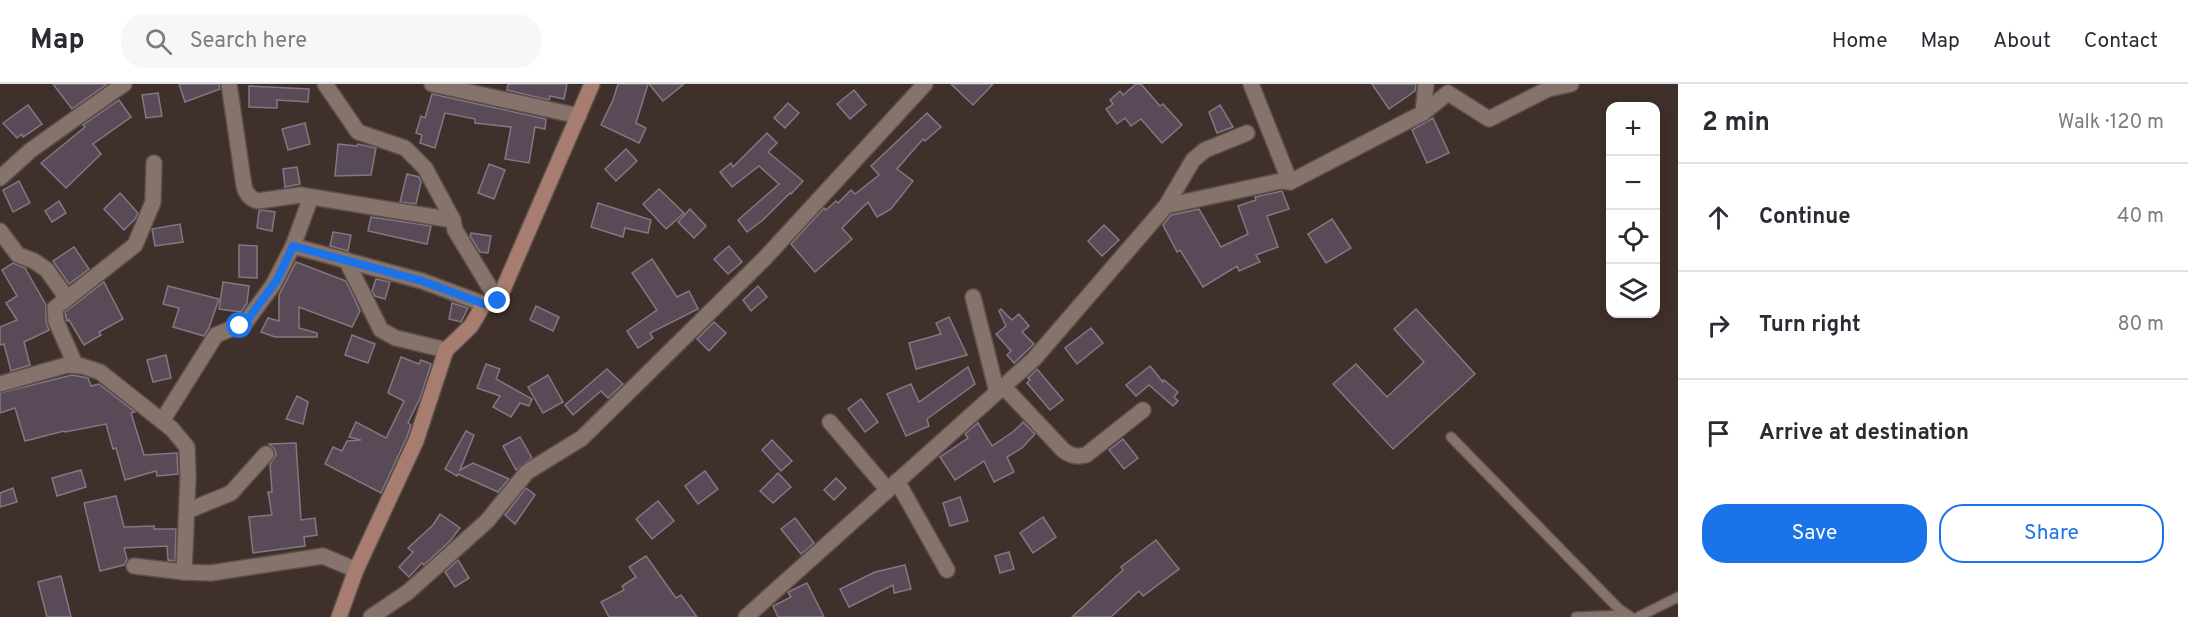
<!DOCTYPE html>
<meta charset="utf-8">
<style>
:root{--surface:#fff;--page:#f7f7f7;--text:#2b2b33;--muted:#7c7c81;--line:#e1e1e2;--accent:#1a73e8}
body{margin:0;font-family:Overpass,sans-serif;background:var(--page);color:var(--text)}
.controls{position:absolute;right:18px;top:18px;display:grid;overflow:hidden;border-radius:12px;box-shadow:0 3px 15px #0003}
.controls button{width:54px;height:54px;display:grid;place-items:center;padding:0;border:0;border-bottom:2px solid var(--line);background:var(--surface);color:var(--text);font:30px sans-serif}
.stop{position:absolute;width:18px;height:18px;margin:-14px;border:4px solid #1a73e8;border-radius:50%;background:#fff}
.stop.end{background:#1a73e8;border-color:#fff;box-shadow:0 2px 6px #0008}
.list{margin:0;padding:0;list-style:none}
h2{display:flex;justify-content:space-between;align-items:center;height:78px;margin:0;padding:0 24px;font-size:26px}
h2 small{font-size:20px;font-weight:400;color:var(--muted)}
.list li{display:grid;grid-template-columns:39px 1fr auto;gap:18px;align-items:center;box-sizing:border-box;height:108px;padding:0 24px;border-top:2px solid var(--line)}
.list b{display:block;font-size:22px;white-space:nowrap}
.list em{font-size:20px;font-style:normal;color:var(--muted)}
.actions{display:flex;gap:12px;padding:18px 24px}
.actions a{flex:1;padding:14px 0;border:2px solid var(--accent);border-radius:24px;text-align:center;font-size:21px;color:var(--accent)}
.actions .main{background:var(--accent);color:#fff}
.icon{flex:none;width:33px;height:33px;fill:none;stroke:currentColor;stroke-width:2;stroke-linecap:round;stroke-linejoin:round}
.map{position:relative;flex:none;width:1678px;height:533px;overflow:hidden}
header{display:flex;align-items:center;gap:36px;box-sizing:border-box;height:84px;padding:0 30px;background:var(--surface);border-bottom:2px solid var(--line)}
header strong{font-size:28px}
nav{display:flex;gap:33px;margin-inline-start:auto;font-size:21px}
.search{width:420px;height:54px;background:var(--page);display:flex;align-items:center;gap:15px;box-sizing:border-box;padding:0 21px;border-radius:24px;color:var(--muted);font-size:22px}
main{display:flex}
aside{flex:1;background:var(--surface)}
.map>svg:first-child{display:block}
.building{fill:#584b57;stroke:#847784;stroke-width:1.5}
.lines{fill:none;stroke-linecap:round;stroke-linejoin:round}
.lane-casing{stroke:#5c4f4a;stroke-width:12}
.street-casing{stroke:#5c4f4a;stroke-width:18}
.secondary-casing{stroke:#5c4f4a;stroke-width:18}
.lane{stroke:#85736c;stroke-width:9}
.street{stroke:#85736c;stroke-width:15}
.secondary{stroke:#a77d6f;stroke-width:15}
.route{stroke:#1a73e8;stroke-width:8}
</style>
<header>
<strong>Map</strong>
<div class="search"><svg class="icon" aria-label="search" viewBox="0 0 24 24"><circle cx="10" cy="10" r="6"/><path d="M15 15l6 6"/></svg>Search here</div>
<nav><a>Home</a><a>Map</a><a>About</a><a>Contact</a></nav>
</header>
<main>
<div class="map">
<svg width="1678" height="533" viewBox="0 0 1678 533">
<rect width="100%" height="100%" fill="#40302b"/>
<!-- building -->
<g class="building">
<path d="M53 0H107L72 25Z"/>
<path d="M179 0H219L220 5 185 18Z"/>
<path d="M508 0H567L564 15 550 12 549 16 507 6Z"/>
<path d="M618 0H648L636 39 646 44 639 59 601 41 613 16Z"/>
<path d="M649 0H684L663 17Z"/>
<path d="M951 0H993L973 21Z"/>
<path d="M1136 0H1141L1160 22 1163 20 1182 41 1162 59 1141 35 1131 42 1125 34 1117 40 1106 25 1113 20 1110 16 1120 7 1123 11Z"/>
<path d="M1372 0H1416L1415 7 1389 25Z"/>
<path d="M249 2 309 5 308 18 277 16V24L249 23Z"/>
<path d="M854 6 866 21 850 35 837 20Z"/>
<path d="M158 9 162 32 146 34 142 11Z"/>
<path d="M432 10 546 35 545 45 535 43 529 79 505 75 511 43 475 39V35L445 29 435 64 420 59 422 51 416 49 421 32 425 34Z"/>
<path d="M119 16 131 33 93 60 101 70 66 104 41 79 85 43 83 41Z"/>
<path d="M788 19 799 29 785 44 774 34Z"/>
<path d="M28 21 42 40 23 53 22 50 17 54 3 39Z"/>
<path d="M1220 21 1233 43 1217 49 1209 28Z"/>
<path d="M927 29 941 43 925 57 923 55 897 85 913 97 891 125 877 133 868 118 842 144 852 155 815 188 791 160 824 124 826 126 836 117 838 119 851 106 855 110 879 91 871 82Z"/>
<path d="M1433 34 1449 69 1427 79 1412 46Z"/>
<path d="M305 39 310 60 288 66 282 45Z"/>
<path d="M767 49 777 59 768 68 803 97 791 110 790 109 763 136 747 148 738 136 779 100 759 82 732 103 720 88 731 79 733 83Z"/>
<path d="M338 60 357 62 358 60 376 64 371 91 335 92Z"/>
<path d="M626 65 637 77 616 97 605 85Z"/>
<path d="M489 80 505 86 494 115 478 109Z"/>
<path d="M297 83 300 100 285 103 283 85Z"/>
<path d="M407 90 419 93 421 98 416 120 400 118Z"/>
<path d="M19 97 30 119 13 128 3 106Z"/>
<path d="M659 105 684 129 666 145 643 120Z"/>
<path d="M1282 107 1289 125 1267 132 1278 163 1256 171 1260 178 1239 187 1237 182 1203 203 1180 166 1177 168 1163 141 1171 131 1199 125 1221 163 1248 150 1238 122 1256 116 1255 113Z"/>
<path d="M120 109 138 129 135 135 124 146 104 125Z"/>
<path d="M59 117 66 129 52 138 45 127Z"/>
<path d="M598 119 651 136 648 149 625 144 623 153 591 143Z"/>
<path d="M690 125 706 142 694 154 678 138Z"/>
<path d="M262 126 275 128 272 147 257 144 259 127Z"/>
<path d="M371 133 431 142 427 160 368 147Z"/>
<path d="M1332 135 1351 164 1326 179 1308 150Z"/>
<path d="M180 140 183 158 155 162 152 145Z"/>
<path d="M1104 141 1119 156 1102 172 1088 157Z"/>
<path d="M333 148 351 151 348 167 330 162Z"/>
<path d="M471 149 491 152 488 169 480 168 470 152Z"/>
<path d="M239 161 257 162V194L239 193Z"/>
<path d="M729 162 742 178 728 190 714 175Z"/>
<path d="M74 163 89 185 69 200 53 177Z"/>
<path d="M652 175 677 213 689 207 698 225 650 249 653 254 638 264 627 247 657 226 632 189Z"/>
<path d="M296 178 346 197 360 227 352 243 299 223V244L317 249V253H275L261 248 268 234 279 237V211Z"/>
<path d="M13 179 25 184 46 221V238L49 246 24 258 30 281 11 287 4 260 0 261V243L17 236 6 219 17 212 2 186Z"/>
<path d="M376 195 390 198 385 215 375 212 372 207Z"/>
<path d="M104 198 123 235 99 248 101 251 84 261 69 236 67 237 65 228Z"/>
<path d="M223 198 249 202 247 219 241 228 219 225Z"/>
<path d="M168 202 219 215 209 244 204 252 173 243 179 224 163 220Z"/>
<path d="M758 202 767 213 751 227 743 216Z"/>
<path d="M452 219 468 224 461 238 449 235Z"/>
<path d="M536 222 559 233 553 247 530 236Z"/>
<path d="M1001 225 1012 236 1019 230 1029 242 1022 248 1034 260 1014 279 1007 271 1011 267 996 250 1006 242 999 227Z"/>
<path d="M1416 225 1475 290 1393 365 1333 300 1356 280 1387 313 1424 278 1394 245Z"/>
<path d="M949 233 967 271 916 285 909 259 941 250 936 239Z"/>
<path d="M714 238 726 249 709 267 697 255Z"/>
<path d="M1091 244 1103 259 1077 280 1065 264Z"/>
<path d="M352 251 375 260 368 279 345 271Z"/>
<path d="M166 271 171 294 153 298 147 276Z"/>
<path d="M401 273 419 280 421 276 431 280 421 312 408 339 411 341 407 353 381 409 325 380 333 363 342 367 347 357 361 356 349 353 356 338 386 354 404 317 388 309Z"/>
<path d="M486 280 500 285 496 295 532 315 529 322 520 319 511 333 493 323 500 312 477 304Z"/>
<path d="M1150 282 1163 298 1164 296 1178 308 1174 313 1178 317 1173 322 1149 301 1136 312 1126 301Z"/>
<path d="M968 283 975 300 927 335 929 342 906 352 887 310 911 300 919 318Z"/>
<path d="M607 285 623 300 608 314 601 307 573 331 565 321Z"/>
<path d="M1037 285 1063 316 1050 326 1027 299 1030 296 1028 294Z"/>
<path d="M72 291 88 294 91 302 99 300 135 328 131 329 144 371 177 369 178 390 157 392 156 387 125 396 116 364 113 365 106 340 65 348 64 347 25 357 15 324 0 329V309Z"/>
<path d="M548 291 563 318 543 329 528 303Z"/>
<path d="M297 312 308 318 303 340 286 335Z"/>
<path d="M861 315 878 338 865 348 848 325Z"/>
<path d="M1023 338 1035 350 1022 364 1007 373 1014 388 994 398 984 377 955 396 940 373 968 354 965 350 978 339 992 362 1014 347Z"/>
<path d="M466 347 474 351 460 386 473 379 509 395 498 408 458 390 457 392 445 385Z"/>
<path d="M520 353 532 374 516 386 503 362Z"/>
<path d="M1123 355 1138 374 1124 385 1109 366Z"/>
<path d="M772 356 792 377 781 387 762 366Z"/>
<path d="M296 359 301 436 315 434 317 451 304 453 305 462 253 469 249 433 272 431 268 408H272L270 380 276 371 275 366 269 360Z"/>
<path d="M81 386 86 403 57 412 52 394Z"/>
<path d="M705 387 718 405 698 420 685 402Z"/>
<path d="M778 389 791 403 773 419 760 407Z"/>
<path d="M836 394 846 404 834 416 824 406Z"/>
<path d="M13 404 17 418 0 423V409Z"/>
<path d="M526 404 535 411 515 440 505 431Z"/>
<path d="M116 412 124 443 154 442V445H176L175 477 168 476 167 462 124 464 127 475 124 481 100 487 84 419Z"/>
<path d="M960 413 968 437 950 442 943 419Z"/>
<path d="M658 417 674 437 652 455 636 435Z"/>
<path d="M440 430 460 444 450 457 424 481 422 479 409 493 399 483 413 468 408 464 433 441Z"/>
<path d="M1043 433 1056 453 1033 469 1020 449Z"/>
<path d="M795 434 814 459 801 470 781 445Z"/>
<path d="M1156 456 1179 485 1143 512 1139 507 1111 533H1072L1123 486 1121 483Z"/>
<path d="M1009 468 1014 485 1000 489 995 472Z"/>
<path d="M646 472 676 514 681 511 697 533H609L601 518 624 506 622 502 636 493 629 483Z"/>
<path d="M458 476 469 494 455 503 445 488Z"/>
<path d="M905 481 911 505 894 509 893 501 849 523 840 505 875 488Z"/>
<path d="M61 492 71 533H47L38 498Z"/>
<path d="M807 499 824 533H778L773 522 791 513 788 508Z"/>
</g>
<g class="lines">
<!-- lane casing -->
<g class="lane-casing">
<g id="lane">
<path d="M1451 353 1619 525 1631 533"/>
<path d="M1576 533 1626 531"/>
<path d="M1638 533 1678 513"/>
</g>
</g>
<!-- street casing -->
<g class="street-casing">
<g id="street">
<path d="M229 0 244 102C246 110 250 115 258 117L300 111 453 136"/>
<path d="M325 0 358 48 405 64 425 84 453 136 455 146 498 217"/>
<path d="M432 0 579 32"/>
<path d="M1251 0 1290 98"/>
<path d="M1423 29 1448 9 1489 35 1548 5 1571 0"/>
<path d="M0 94 31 66 124 0"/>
<path d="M1166 122 1193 76 1205 66 1247 49"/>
<path d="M0 147 18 171 34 177 47 186 66 213"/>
<path d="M293 162 422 197 484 220"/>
<path d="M346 176 381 246 396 254 446 266"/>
<path d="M973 213 997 308"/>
<path d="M75 280 56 237 55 224 135 161 153 118 154 79"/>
<path d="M0 300 67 281 82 282 100 288 172 345 187 363 188 393 184 488"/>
<path d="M1003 302 1063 366C1071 372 1076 373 1086 371L1143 326"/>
<path d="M162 337 216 251 245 239 273 201 293 162 311 113"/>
<path d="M830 338 887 405"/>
<path d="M897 397 947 486"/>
<path d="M187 427 231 409 266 370"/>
<path d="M134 482 184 488 211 489 323 472 356 486"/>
<path d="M371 533 408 508 487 437 527 388 582 354 765 174 925 0"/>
<path d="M746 533 1034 275 1166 122 1281 97 1290 98 1423 29 1426 0"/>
</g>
</g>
<!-- secondary casing -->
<g class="secondary-casing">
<path id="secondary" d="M339 533 356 486 416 357 446 266 471 242 484 220 498 217 592 0"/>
</g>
<!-- lane -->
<use href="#lane" class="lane"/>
<!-- street -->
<use href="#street" class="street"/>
<!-- secondary -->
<use href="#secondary" class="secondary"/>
</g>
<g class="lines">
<!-- route -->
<path class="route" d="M240 242 245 239 277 196 293 162 422 197 484 220 498 217"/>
</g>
</svg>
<div class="controls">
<button>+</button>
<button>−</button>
<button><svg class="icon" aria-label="locate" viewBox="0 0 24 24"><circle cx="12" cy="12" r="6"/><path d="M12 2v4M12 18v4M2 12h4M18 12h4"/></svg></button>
<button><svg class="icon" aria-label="layers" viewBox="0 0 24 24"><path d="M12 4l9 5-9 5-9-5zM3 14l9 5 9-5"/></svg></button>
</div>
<div class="stop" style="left:240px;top:242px"></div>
<div class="stop end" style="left:498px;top:217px"></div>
</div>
<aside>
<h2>2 min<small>Walk · 120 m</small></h2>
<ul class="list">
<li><svg class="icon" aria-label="ahead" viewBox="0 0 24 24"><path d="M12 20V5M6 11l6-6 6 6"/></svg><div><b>Continue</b></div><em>40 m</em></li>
<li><svg class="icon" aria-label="right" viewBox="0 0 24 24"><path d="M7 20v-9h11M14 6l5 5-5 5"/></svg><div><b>Turn right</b></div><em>80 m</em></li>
<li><svg class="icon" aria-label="arrive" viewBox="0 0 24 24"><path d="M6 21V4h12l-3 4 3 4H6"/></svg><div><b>Arrive at destination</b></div></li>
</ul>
<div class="actions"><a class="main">Save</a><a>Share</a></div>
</aside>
</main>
